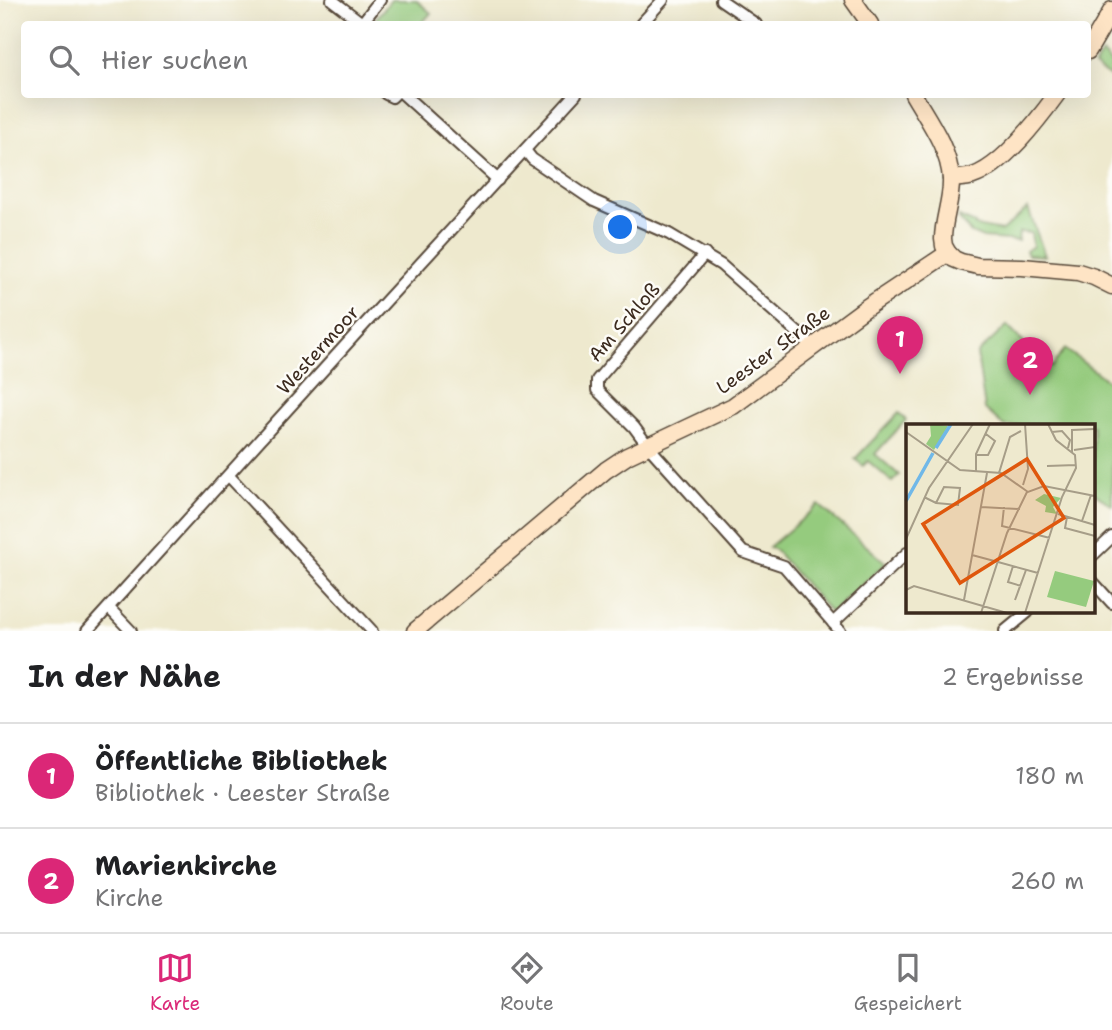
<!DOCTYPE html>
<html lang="de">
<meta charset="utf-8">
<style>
:root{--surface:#fff;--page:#f6f6f6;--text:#202124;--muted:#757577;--line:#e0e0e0;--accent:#db2777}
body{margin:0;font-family:"Shantell Sans",sans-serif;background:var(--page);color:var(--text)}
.you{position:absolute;left:621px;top:228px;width:24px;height:24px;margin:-18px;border:5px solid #fff;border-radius:50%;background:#1a73e8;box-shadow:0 0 0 10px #1a73e833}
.badge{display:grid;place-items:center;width:46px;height:46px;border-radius:50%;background:var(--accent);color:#fff;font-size:23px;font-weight:700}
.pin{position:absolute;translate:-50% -58px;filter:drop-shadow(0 2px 4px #0008)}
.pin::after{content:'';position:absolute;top:37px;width:24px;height:21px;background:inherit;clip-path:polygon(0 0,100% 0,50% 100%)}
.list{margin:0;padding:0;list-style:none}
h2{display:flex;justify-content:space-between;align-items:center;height:91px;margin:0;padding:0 28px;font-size:30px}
h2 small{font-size:23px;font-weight:400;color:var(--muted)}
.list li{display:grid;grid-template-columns:46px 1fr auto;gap:21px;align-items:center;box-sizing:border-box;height:105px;padding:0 28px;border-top:2px solid var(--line)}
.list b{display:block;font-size:26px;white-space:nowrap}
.list p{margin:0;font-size:23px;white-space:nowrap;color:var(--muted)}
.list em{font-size:23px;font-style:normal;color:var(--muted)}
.icon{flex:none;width:38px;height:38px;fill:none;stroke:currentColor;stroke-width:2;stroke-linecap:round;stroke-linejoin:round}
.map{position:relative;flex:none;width:1112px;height:631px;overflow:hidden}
.search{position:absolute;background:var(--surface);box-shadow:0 7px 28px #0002;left:21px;right:21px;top:21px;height:77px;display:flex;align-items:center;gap:18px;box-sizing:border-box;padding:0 24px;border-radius:7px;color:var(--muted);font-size:26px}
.sheet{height:301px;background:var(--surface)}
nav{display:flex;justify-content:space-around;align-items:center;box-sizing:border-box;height:98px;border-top:2px solid var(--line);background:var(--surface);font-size:19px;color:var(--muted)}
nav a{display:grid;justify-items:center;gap:4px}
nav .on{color:var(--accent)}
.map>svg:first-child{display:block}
.green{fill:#95cb7e;stroke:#687a4e;stroke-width:2}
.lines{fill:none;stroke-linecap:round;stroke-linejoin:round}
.street-casing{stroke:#564738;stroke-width:14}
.secondary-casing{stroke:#564738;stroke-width:19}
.street{stroke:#fff;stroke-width:10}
.secondary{stroke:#fee4c5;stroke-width:16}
.labels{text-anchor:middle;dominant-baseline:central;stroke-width:5;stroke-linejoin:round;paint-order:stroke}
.street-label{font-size:19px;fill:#3b2a1e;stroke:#fdfcf7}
.inset-river{fill:none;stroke:#70b8e8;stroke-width:3.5}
.inset-road{fill:none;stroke:#a69d88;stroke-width:2}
.view{fill:#df570d;fill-opacity:0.15;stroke:#df570d;stroke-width:3.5}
.inset-edge{fill:none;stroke:#3b2a1e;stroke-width:3.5}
</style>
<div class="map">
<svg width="1112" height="631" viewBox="0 0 1112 631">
<rect width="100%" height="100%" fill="#fdfcf7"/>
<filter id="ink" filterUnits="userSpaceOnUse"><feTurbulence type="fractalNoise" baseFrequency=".0143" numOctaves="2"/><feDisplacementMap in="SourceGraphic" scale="14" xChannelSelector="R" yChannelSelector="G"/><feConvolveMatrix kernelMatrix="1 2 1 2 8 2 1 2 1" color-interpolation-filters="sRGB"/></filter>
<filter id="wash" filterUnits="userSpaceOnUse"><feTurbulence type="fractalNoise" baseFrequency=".00686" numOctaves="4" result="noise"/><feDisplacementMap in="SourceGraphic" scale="28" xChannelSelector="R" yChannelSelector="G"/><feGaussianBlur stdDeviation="1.57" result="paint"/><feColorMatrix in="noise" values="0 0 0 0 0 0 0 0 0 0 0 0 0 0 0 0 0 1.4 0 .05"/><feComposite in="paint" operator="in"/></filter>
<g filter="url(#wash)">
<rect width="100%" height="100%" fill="#eee9ce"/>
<!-- green -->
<g class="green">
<path d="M391 0H416L431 13 421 24H377L374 21Z"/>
<path d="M1102 54 1112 64V78L1094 66Z"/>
<path d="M1028 208 1045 256 1028 255 1026 251 1033 246 1031 233 1019 232 1018 241 983 238 971 233 959 219V217L975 224V226L1002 231Z"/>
<path d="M1007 326 1035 354 1052 367 1065 349 1112 384V505L1093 493V426H1004L985 409 977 354Z"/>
<path d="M899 413 906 420 875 454 899 475 892 482 868 461 863 466 855 459Z"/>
<path d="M819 505 886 563 831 613 775 550 769 547Z"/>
</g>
</g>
<g filter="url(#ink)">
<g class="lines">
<!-- street casing -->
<g class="street-casing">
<g id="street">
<path d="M332 0 362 23 380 0"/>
<path d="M721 0 756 24"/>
<path d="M641 24 663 0"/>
<path d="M386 94 392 97 395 94"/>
<path d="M403 94 498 180"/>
<path d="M525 150 532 159 594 201 669 234 721 265 814 347"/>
<path d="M705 254 597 380V390L634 427 648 446 743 552 784 566 840 631"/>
<path d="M229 476 372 631"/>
<path d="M1093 555 1112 537"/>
<path d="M1093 582 1112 603"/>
<path d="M109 608 131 631"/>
<path d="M833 623 907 553"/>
<path d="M87 631 353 337 576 94"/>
<path d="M1005 631 1028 612"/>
</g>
</g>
<!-- secondary casing -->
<g class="secondary-casing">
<g id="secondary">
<path d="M853 0 870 24"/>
<path d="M1088 51 1112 10"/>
<path d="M913 94C928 120 949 148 951 179 952 199 943 219 943 239L944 246 948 253 954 259 961 262 978 266 1022 267 1078 272 1094 277 1112 286"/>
<path d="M951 179C958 178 966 178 973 176 1003 166 1038 120 1057 94"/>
<path d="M415 631 606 470 627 456 733 406 867 307 948 253"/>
</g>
</g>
<!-- street -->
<use href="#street" class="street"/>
<!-- secondary -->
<use href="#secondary" class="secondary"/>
</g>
</g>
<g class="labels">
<!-- street labels -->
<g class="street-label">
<text transform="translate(624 322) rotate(-49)">Am Schloß</text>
<text transform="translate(318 350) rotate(-48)">Westermoor</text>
<text transform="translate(773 350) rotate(-36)">Leester Straße</text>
</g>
</g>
<!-- overview -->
<g transform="translate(906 424)">
<rect width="189" height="189" fill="#eee9ce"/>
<path d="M24 0 42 2 28 26 20 20 25 12ZM138 70 155 74 147 83 151 90 139 88 140 82 129 76ZM149 147 188 157 180 183 141 173Z" fill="#95cb7e"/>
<path class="inset-river" d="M30 24 45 0M0 77 27 29"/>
<path class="inset-road" d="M0 8 54 46 95 49 122 68 138 62 189 72M146 8 156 7 164 16 162 24M168 26 189 23M166 28V6L189 5M70 31H82L89 17 80 10M141 42 170 41M70 48V30L84 0M93 49 104 13 115 7M117 61 122 45 119 0M18 73 30 79 52 81 54 64 38 63 30 79M75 83 114 85M98 83 96 102 144 114M152 90 189 101M161 93 159 104 189 112M176 97 185 71M0 115 23 64 67 0M66 131 92 138M92 138 132 149M107 142 102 158 115 162M0 166 8 162 101 189M58 176 81 49M109 176 120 146M75 189 101 109 121 68M119 189 156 73 170 44 169 31 150 16 142 0"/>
<path class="view" d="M121 35 158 94 54 159 17 100Z"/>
<rect width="189" height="189" class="inset-edge"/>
</g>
</svg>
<div class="you"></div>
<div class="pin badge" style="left:900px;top:374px">1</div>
<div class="pin badge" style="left:1030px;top:395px">2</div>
<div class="search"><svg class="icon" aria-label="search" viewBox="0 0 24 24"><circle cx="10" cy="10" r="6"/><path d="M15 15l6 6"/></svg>Hier suchen</div>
</div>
<section class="sheet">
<h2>In der Nähe<small>2 Ergebnisse</small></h2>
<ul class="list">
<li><span class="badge">1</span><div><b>Öffentliche Bibliothek</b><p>Bibliothek · Leester Straße</p></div><em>180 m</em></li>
<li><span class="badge">2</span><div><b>Marienkirche</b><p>Kirche</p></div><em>260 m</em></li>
</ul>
</section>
<nav>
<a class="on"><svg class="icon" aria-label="map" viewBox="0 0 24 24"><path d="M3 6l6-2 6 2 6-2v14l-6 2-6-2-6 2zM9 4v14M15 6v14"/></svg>Karte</a>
<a><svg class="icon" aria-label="directions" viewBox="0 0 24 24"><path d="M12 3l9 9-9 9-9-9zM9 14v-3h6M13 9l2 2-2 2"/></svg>Route</a>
<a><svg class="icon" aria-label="saved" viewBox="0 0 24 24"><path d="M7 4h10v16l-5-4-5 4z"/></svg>Gespeichert</a>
</nav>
